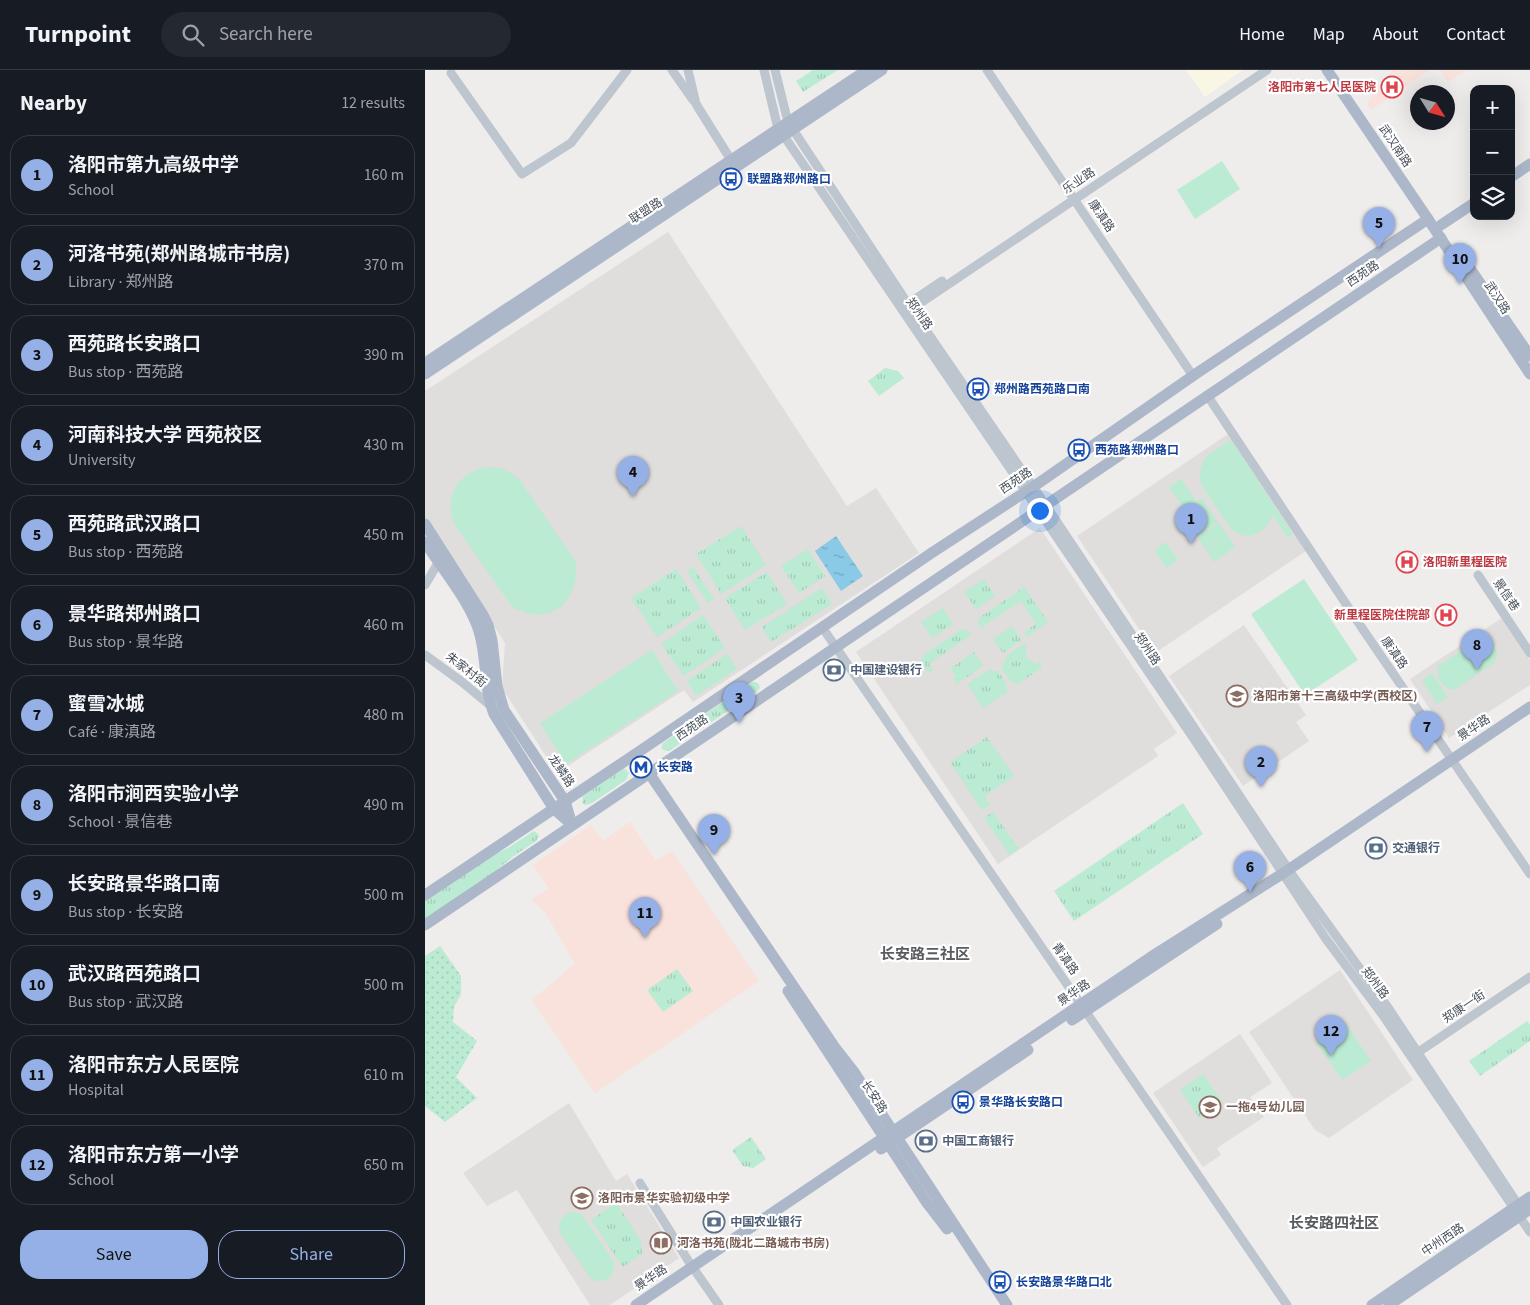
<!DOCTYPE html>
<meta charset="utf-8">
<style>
:root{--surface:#171b24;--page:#242831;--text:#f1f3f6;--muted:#9ea1a6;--line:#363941;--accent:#94b0e6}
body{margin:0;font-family:"Source Sans 3","Noto Sans SC",sans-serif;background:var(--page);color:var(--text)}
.controls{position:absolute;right:15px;top:15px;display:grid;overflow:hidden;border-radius:10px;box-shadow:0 5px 20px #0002}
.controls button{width:45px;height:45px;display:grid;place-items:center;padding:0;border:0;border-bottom:1px solid var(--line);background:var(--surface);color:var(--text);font:25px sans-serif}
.compass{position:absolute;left:985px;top:15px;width:45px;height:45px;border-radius:50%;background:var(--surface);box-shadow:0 5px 20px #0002;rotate:127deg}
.you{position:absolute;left:614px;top:440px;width:18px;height:18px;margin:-12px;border:4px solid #fff;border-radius:50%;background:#1a73e8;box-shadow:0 0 0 8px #1a73e833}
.badge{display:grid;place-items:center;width:32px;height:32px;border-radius:50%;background:var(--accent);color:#111;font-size:16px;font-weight:700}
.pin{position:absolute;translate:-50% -41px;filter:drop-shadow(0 1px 2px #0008)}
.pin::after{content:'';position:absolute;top:26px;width:18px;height:15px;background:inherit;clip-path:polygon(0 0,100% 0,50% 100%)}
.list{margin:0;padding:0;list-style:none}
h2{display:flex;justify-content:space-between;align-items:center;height:65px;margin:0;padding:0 20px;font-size:21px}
h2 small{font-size:16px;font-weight:400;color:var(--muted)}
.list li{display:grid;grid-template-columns:32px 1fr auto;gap:15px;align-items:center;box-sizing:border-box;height:80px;margin:0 10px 10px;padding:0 10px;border:1px solid var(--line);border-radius:20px}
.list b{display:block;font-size:19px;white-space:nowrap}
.list p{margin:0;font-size:16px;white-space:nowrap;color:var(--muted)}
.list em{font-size:16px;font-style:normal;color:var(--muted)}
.actions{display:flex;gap:10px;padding:15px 20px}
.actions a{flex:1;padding:11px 0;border:1px solid var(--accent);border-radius:20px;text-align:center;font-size:18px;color:var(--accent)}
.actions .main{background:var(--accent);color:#111}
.icon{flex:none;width:28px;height:28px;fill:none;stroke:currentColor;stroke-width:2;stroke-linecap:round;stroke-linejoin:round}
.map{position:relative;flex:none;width:1105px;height:1235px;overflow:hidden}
header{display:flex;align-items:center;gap:30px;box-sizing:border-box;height:70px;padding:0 25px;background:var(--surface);border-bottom:1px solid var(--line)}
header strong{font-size:24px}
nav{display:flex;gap:28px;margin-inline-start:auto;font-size:18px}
.search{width:350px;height:45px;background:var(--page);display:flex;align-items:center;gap:12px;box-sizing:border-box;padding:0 18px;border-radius:28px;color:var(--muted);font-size:19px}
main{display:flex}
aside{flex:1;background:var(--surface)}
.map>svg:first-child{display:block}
.commercial{fill:#faf6e4}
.education{fill:#e0dddd}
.medical{fill:#f9e1dc}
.grass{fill:url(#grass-tufts)}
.park{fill:url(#park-dots)}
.pitch{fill:#bbebd2}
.water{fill:url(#water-ripples)}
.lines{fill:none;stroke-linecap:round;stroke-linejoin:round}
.minor{stroke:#bdc5ce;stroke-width:9}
.major{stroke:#acb8ca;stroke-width:11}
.labels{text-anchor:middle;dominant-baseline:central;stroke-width:4.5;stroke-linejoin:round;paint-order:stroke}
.health-label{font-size:12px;font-weight:bold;fill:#be3a42;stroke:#fff;text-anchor:end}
.street-label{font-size:12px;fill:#454d58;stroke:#fff}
.transit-label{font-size:12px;font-weight:bold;fill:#164399;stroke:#fff;text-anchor:start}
.service-label{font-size:12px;font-weight:bold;fill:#4e5e75;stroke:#fff;text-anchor:start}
.education-label{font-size:12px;font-weight:bold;fill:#785e54;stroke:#fff;text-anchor:start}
.quarter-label{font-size:15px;font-weight:bold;fill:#595c60;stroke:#fff}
</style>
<header>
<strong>Turnpoint</strong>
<div class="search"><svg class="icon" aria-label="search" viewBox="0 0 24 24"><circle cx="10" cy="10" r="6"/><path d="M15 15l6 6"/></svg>Search here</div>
<nav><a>Home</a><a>Map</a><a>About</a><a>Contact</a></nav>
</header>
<main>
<aside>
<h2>Nearby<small>12 results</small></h2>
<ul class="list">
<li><span class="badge">1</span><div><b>洛阳市第九高级中学</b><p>School</p></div><em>160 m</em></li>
<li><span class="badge">2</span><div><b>河洛书苑(郑州路城市书房)</b><p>Library · 郑州路</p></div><em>370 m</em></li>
<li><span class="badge">3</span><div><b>西苑路长安路口</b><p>Bus stop · 西苑路</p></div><em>390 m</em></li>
<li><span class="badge">4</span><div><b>河南科技大学 西苑校区</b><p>University</p></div><em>430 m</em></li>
<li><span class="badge">5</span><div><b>西苑路武汉路口</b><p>Bus stop · 西苑路</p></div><em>450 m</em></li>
<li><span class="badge">6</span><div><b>景华路郑州路口</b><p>Bus stop · 景华路</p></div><em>460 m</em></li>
<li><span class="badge">7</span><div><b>蜜雪冰城</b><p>Café · 康滇路</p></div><em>480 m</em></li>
<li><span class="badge">8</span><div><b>洛阳市涧西实验小学</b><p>School · 景信巷</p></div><em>490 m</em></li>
<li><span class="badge">9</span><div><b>长安路景华路口南</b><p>Bus stop · 长安路</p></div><em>500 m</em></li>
<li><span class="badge">10</span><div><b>武汉路西苑路口</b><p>Bus stop · 武汉路</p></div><em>500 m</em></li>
<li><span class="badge">11</span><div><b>洛阳市东方人民医院</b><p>Hospital</p></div><em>610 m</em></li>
<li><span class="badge">12</span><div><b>洛阳市东方第一小学</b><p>School</p></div><em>650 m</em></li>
</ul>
<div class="actions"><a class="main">Save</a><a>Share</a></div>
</aside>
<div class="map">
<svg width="1105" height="1235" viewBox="0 0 1105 1235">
<defs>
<pattern id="grass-tufts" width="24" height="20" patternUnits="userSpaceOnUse" patternTransform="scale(1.25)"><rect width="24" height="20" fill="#bbebd2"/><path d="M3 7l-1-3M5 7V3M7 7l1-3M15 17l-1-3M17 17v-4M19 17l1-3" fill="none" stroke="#a2cbb6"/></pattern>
<pattern id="park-dots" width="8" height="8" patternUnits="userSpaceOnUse" patternTransform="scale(1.25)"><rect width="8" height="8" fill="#bbebd2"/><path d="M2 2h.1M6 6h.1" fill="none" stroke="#a2cbb6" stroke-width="1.8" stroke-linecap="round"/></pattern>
<pattern id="water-ripples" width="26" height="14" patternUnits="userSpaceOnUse" patternTransform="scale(1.25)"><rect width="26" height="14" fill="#8acae6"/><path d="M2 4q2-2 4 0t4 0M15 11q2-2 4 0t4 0" fill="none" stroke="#73a6bd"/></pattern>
</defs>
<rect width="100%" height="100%" fill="#efecec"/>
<!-- commercial -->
<path class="commercial" d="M761 0H818L780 27Z"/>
<!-- education -->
<g class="education">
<path d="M243 162 422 436 451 418 494 483 268 632 259 620 132 703 77 618 80 573 0 451V321Z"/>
<path d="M803 364 881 481 730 583 652 466Z"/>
<path d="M615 458 752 663 729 679 733 686 573 794 431 582Z"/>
<path d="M1077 548 1105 590V615L1024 668 985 609Z"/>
<path d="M819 555 881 645 871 652 884 671 818 716 744 606Z"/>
<path d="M915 900 988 1010 904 1068 890 1060 824 962Z"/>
<path d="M815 964 847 1013 825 1027 839 1047 792 1078 796 1085 778 1097 728 1023Z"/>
<path d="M144 1033 191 1111 202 1104 254 1188 185 1235H165L92 1120 62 1136 38 1103Z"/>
</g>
<!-- medical -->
<g class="medical">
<path d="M967 0H1004L946 40 942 33Z"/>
<path d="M1015 0H1042L1023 12Z"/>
<path d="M205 752 231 791 247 781 334 911 170 1023 107 930 150 894 120 842 106 830 124 818 108 795 166 755 178 771Z"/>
</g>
<!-- grass -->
<g class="grass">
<path d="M388 0H413L378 22 371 11Z"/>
<path d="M460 298 473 301 479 308 454 326 443 311Z"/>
<path d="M316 456 341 495 296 524 271 484Z"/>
<path d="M383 479 400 506 374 523 356 496Z"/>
<path d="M268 497 289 529 283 533 262 501Z"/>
<path d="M251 499 276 538 232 567 206 528Z"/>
<path d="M342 502 362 534 320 560 300 528Z"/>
<path d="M559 509 570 526 551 539 539 522Z"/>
<path d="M599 517 623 552 602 567 599 562 611 554 596 531 556 558 553 554 554 548Z"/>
<path d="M397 518 407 534 346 572 337 557Z"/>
<path d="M518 538 528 554 507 568 496 552Z"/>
<path d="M278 545 300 578 259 606 236 574Z"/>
<path d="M587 556 596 570 578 583 568 569Z"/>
<path d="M536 559 543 561 546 565 504 594 508 600 504 603 496 592 497 586Z"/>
<path d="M601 572V588L611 594 616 591V598L592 615 590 612H586L576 598 579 594V590L582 588 581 586Z"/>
<path d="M549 582 558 596 532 614 528 609 531 607 525 599Z"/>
<path d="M302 584 312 599 271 626 262 611Z"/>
<path d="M565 599 569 601H573L582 614 581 619 583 622 558 638 542 614Z"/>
<path d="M327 612H331L334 614 335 618 332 621 244 681 238 680 236 678 238 673Z"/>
<path d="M562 667 589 706 560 726 565 735 557 740 525 692Z"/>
<path d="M198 699H200L204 703 201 710 167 733 161 735 157 733 158 726Z"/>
<path d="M758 733 778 764 649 851 629 821Z"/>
<path d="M568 742 594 779 585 785 559 748Z"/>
<path d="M109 761 113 764 114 766 111 771 89 786 63 807 0 850V830L68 785 83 778Z"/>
<path d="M252 899 268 921 238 942 222 920Z"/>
<path d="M1102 951 1105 955V971L1055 1006 1044 991Z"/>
<path d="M778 1004 798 1033 775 1049 755 1020Z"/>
<path d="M326 1067 341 1089 328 1098 318 1096 307 1080Z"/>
<path d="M191 1133 216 1171 217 1184 198 1197 166 1150Z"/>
</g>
<!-- park -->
<path class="park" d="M15 876 36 906V924L29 937 28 952 52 971 31 1007 52 1028 20 1052 0 1036V886Z"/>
<!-- pitch -->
<g class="pitch">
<path d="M797 91 815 119 770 149 752 120Z"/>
<path d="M806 370 868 464 862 468 848 445C841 463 821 474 806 458 799 451 794 441 788 433 784 425 777 418 775 410 774 404 775 399 777 395 781 383 796 377 806 370Z"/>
<path d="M60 397C76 397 81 399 94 409L151 492C155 532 124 558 87 537L28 452C20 424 32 405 60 397Z"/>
<path d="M756 409 771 431 759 438 744 417Z"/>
<path d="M777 428 785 440 763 454 756 443Z"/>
<path d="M786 441 793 452 772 467 764 455Z"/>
<path d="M794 453 802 465 780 479 773 468Z"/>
<path d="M802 465 810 477 789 492 781 480Z"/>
<path d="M741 472 753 490 742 498 729 480Z"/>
<path d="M879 509 933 590 880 625 826 544Z"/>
<path d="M1054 568C1068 568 1075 579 1070 592L1029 620C1016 617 1011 608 1013 596Z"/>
<path d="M227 580 253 621 141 694 115 653Z"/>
<path d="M1007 603 1023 627 1012 634 997 611Z"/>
<path d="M920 952 946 991 917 1010 891 972Z"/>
<path d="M146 1142 155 1143 159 1147 189 1192C191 1207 179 1215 166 1209L135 1163C132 1153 137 1146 146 1142Z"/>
</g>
<!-- water -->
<path class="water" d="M411 466 438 506 416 521 390 481Z"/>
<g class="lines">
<!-- minor -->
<g class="minor">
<path d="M247 0 268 30"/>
<path d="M263 0 271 34 306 90"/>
<path d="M339 0 353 59 359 66 769 669 901 869 957 944 1105 1162"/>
<path d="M350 0 363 52 483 234 620 434 870 809 964 939 1090 1130"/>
<path d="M562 0 768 306"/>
<path d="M26 3 97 104 146 73 202 0"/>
<path d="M480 236 517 211"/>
<path d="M482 242 842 0"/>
<path d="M782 325 939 561 1105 804"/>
<path d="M1053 505 1105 583"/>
<path d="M0 515 13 493"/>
<path d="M397 557 862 1235"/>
<path d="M0 585 37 612 66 636"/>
<path d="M989 985 1105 907"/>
<path d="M215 1113 264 1192 294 1235"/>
</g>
<!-- major -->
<g class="major">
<path d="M902 0 1003 149 1105 304"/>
<path d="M1086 107 1105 94"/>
<path d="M1016 155 1049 133"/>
<path d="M1033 181 1105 286"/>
<path d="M0 293 442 0"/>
<path d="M0 304 457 0"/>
<path d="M0 454 58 545 63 555 67 570 72 616 79 640 140 731 147 755"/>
<path d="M0 472C17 499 48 535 55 565 62 591 59 619 69 644L129 739 147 755"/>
<path d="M209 685 224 703 411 979 429 1002 582 1235"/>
<path d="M0 825 209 685 508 482 608 417 772 303 1003 149"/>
<path d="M0 855 1016 168"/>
<path d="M363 921 502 1133 522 1159"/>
<path d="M647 950 792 854"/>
<path d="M456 1079 603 980"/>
<path d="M211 1235 726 887 857 804 1105 637"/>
<path d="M947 1235 1105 1127"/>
<path d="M964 1235 1105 1139"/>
</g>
</g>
<!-- icons -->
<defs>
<g id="hospital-ring" transform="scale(1.125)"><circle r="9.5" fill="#fff" stroke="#e0444e" stroke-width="1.5"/><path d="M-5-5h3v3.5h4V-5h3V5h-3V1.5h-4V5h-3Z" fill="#e0444e"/></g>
<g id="bus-ring" transform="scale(1.125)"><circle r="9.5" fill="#fff" stroke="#1a4fb4" stroke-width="1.5"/><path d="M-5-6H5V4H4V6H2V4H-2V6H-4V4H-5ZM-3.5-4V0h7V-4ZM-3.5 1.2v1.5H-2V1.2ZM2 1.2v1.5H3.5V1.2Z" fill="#1a4fb4"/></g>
<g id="bank-ring" transform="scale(1.125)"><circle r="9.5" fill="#fff" stroke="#5c6f8a" stroke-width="1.5"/><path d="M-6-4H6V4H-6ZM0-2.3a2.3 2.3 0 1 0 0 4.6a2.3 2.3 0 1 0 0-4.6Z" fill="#5c6f8a"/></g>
<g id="school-ring" transform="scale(1.125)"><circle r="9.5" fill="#fff" stroke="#8d6e63" stroke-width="1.5"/><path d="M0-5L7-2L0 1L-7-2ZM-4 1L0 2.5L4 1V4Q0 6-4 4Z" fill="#8d6e63"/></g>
<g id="metro-ring" transform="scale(1.125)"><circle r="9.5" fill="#fff" stroke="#1a4fb4" stroke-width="1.5"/><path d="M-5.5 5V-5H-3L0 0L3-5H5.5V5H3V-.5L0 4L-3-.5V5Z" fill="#1a4fb4"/></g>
<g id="library-ring" transform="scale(1.125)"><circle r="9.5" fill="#fff" stroke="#8d6e63" stroke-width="1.5"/><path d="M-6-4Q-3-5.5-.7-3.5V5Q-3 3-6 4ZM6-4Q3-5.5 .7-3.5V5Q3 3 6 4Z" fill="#8d6e63"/></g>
</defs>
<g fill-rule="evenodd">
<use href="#hospital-ring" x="967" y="17"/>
<use href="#bus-ring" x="306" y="109"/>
<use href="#bus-ring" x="553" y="319"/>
<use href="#bus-ring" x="654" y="380"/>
<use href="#hospital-ring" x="982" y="492"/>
<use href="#hospital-ring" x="1021" y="545"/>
<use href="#bank-ring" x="409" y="600"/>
<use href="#school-ring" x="812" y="626"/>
<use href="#metro-ring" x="216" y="697"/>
<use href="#bank-ring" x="951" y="778"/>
<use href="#bus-ring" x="538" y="1032"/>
<use href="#school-ring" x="785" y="1037"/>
<use href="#bank-ring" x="501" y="1071"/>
<use href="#school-ring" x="157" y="1128"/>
<use href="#bank-ring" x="289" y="1152"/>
<use href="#library-ring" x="236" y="1173"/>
<use href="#bus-ring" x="575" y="1212"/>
</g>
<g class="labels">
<!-- health labels -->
<g class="health-label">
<text x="951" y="17">洛阳市第七人民医院</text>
<text x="998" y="492" text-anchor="start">洛阳新里程医院</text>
<text x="1005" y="545">新里程医院住院部</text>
</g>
<!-- street labels -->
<g class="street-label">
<text transform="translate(970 76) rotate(56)">武汉南路</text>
<text transform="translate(654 111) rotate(-34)">乐业路</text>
<text transform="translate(221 141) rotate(-33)">联盟路</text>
<text transform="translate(676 146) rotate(56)">康滇路</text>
<text transform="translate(938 204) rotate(-34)">西苑路</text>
<text transform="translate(1072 228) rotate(57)">武汉路</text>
<text transform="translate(494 244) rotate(55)">郑州路</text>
<text transform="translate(591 411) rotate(-34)">西苑路</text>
<text transform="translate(1081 525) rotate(56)">景信巷</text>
<text transform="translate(722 579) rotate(56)">郑州路</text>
<text transform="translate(969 583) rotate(55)">康滇路</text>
<text transform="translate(41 600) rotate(38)">朱家村街</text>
<text transform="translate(267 658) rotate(-34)">西苑路</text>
<text transform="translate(1049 658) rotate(-34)">景华路</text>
<text transform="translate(136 701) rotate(56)">龙鳞路</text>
<text transform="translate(640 889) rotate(55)">青滇路</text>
<text transform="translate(950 913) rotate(53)">郑州路</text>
<text transform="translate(649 923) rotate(-34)">景华路</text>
<text transform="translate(1039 937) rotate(-34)">郑康一街</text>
<text transform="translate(449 1027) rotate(57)">长安路</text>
<text transform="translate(1018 1170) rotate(-34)">中州西路</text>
<text transform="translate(226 1208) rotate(-34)">景华路</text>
</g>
<!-- transit labels -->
<g class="transit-label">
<text x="322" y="109">联盟路郑州路口</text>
<text x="569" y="319">郑州路西苑路口南</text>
<text x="670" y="380">西苑路郑州路口</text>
<text x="232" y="697">长安路</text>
<text x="554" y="1032">景华路长安路口</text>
<text x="591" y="1212">长安路景华路口北</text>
</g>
<!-- service labels -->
<g class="service-label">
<text x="425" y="600">中国建设银行</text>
<text x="967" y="778">交通银行</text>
<text x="517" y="1071">中国工商银行</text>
<text x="305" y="1152">中国农业银行</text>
</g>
<!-- education labels -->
<g class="education-label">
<text x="828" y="626">洛阳市第十三高级中学(西校区)</text>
<text x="801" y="1037">一拖4号幼儿园</text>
<text x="173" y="1128">洛阳市景华实验初级中学</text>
<text x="252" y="1173">河洛书苑(陇北二路城市书房)</text>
</g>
<!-- quarter labels -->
<g class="quarter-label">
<text x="500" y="884">长安路三社区</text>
<text x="909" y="1153">长安路四社区</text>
</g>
</g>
</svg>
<div class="controls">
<button>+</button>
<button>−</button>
<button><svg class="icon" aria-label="layers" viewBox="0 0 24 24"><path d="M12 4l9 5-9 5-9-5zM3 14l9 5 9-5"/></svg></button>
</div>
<svg class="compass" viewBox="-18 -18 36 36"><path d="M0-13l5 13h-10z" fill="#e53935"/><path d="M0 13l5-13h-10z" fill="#9ea1a6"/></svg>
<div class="you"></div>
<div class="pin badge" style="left:766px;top:474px">1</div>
<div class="pin badge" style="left:836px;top:717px">2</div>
<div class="pin badge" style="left:314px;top:653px">3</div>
<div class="pin badge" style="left:208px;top:427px">4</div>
<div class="pin badge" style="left:954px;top:178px">5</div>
<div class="pin badge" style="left:825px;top:822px">6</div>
<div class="pin badge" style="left:1002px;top:682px">7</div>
<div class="pin badge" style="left:1052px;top:600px">8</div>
<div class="pin badge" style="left:289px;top:785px">9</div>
<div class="pin badge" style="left:1035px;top:214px">10</div>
<div class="pin badge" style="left:220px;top:868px">11</div>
<div class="pin badge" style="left:906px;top:986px">12</div>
</div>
</main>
